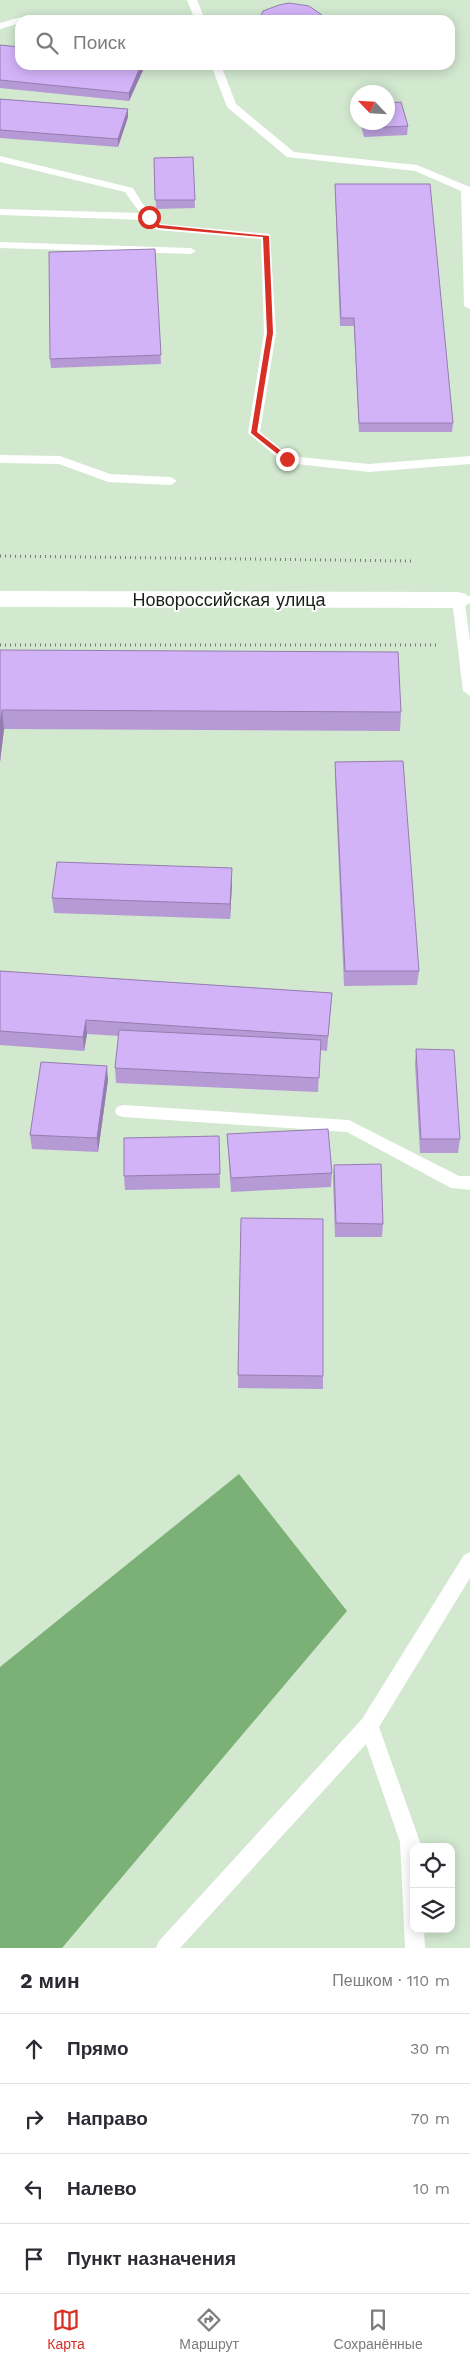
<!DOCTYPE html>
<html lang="ru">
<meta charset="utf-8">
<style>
:root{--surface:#fff;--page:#f2f2f3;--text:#2b2b33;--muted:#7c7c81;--line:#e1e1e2;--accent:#d93025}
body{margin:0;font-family:"Work Sans",sans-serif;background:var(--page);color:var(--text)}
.controls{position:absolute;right:15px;bottom:15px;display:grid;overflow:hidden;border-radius:10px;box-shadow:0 2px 12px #0003}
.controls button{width:45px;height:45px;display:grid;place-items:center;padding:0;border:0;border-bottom:1px solid var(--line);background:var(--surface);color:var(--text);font:25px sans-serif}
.compass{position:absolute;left:350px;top:85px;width:45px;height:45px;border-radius:50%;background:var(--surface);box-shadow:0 2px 12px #0003;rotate:295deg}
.stop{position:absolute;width:15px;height:15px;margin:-11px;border:4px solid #d93025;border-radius:50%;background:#fff}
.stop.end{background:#d93025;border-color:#fff;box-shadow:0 1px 5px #0008}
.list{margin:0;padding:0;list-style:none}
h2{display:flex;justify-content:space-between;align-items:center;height:65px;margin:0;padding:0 20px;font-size:21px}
h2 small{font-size:16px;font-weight:400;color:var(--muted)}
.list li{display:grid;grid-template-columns:32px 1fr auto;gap:15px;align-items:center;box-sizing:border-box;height:70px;padding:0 20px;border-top:1px solid var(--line)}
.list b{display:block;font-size:19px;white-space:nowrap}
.list em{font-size:16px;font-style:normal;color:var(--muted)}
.icon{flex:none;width:28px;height:28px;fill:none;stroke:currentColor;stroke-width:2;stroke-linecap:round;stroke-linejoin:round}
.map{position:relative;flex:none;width:470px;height:1948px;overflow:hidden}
.search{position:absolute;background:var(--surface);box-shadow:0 2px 12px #0003;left:15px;right:15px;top:15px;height:55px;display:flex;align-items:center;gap:12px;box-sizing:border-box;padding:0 18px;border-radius:15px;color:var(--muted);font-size:19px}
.sheet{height:345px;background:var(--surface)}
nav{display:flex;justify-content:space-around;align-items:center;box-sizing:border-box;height:70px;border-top:1px solid var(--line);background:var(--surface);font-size:14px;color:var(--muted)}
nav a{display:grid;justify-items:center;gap:2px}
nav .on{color:var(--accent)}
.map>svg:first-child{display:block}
.forest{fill:#7bb076}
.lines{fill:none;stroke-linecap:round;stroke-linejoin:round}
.path{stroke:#6f7e6d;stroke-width:3;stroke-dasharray:1 4;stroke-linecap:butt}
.service{fill:#fff;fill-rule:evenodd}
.minor{fill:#fff;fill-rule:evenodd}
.wall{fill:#b59ad5}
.shaded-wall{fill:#947dae}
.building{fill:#d3b3f8;stroke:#947dae}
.route{fill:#d93025}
.labels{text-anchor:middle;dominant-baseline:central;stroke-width:4;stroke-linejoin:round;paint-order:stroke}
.street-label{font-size:18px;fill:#182017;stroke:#fff}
</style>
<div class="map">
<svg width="470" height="1948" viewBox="0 0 470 1948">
<rect width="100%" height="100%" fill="#d2e8cf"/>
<!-- forest -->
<path class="forest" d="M239 1474 347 1611 62 1948H0V1667Z"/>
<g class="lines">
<!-- path -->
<g class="path">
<path d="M0 556 413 561"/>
<path d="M0 645H437"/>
</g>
<!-- service -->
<g class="service">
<path d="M187 0H197L205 20H195Z"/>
<path d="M21 17 26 20H20V23L0 29V23Z"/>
<path d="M211 65H221L236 104 294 152 417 165 470 187V309L464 306 461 191 415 171 287 157 227 107Z"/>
<path d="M0 156 133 188 142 203 161 224 270 234 276 333 260 432 290 456 369 464 470 456V464L369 472 287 463 283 462 248 433 264 333 261 239 158 230 154 229 146 220 0 215V209L140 213 125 192 0 162Z"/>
<path d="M0 242 191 248 196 251 191 254 0 248Z"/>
<path d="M0 455 60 456 110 474 171 477 177 481 171 485 108 482 59 464 0 463Z"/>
<path d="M458 596H470V604H465L470 641V696L463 691 452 600Z"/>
<path d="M123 1105 349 1120 459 1176H470V1190L451 1188 347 1132 123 1117 117 1115 115 1111 117 1107Z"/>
<path d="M470 1552V1578L379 1727 420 1842V1847H414V1929H424L425 1948H405L400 1842 366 1744 180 1948H156L159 1941 362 1719 464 1555Z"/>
</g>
<!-- minor -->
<path class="minor" d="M0 591 458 592 466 594 470 600 466 606 458 608 0 607Z"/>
</g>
<!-- wall -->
<g class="wall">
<path d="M0 45 144 68 129 101 0 88Z"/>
<path d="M0 99 128 109V117L118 147 0 138Z"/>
<path d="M360 122H388L408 126 407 135 364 137Z"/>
<path d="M193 157 195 208 156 209 154 158Z"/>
<path d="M335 184 453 423 452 432H359L354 326H340L335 192Z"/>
<path d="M155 249 161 364 51 368 50 359Z"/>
<path d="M0 650 401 712 400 731 4 729 0 762Z"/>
<path d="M335 762 419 971 417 985 344 986 335 777Z"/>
<path d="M232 883 230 919 54 913 52 898Z"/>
<path d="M0 971 332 993 327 1051 320 1050 318 1092 116 1083 115 1068 119 1036 87 1034 84 1051 0 1045Z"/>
<path d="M416 1049 460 1139 458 1153H420L415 1064Z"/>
<path d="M108 1080 98 1152 32 1149 30 1135Z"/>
<path d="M227 1134 332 1173 331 1187 231 1192 228 1148Z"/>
<path d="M219 1136 220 1188 125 1190 124 1176Z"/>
<path d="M334 1165 383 1224 382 1237H335L333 1179Z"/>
<path d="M241 1218 323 1376V1389L238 1388Z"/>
</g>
<!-- shaded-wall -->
<g class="shaded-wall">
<path d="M141 65H144V68L129 101V93Z"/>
<path d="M128 109V117L118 147V139Z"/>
<path d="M2 710 4 729 0 762V724Z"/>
<path d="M232 868V883L230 919V904Z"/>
<path d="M86 1020 87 1034 84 1051 83 1037Z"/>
<path d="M107 1066 108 1080 98 1152 97 1138Z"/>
</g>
<!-- building -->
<g class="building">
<path d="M289 3 309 6 322 15 323 20H259L263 11 279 5Z"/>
<path d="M0 45 20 47V65H141L129 93 0 80Z"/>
<path d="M0 99 128 109 118 139 0 130Z"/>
<path d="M401 102 408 126 364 128 362 122H388V103Z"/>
<path d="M193 157 195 200H155L154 158Z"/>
<path d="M335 184H430L453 423H359L354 318H341Z"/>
<path d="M155 249 161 355 50 359 49 252Z"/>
<path d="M0 650 398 652 401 712 2 710 0 724Z"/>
<path d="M403 761 419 971H345L335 762Z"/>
<path d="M57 862 232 868 230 904 52 898Z"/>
<path d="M0 971 332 993 328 1036 86 1020 83 1037 0 1031Z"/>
<path d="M119 1030 321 1040 319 1078 115 1068Z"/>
<path d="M416 1049 454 1050 460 1139H421Z"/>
<path d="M41 1062 107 1066 97 1138 30 1135Z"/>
<path d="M328 1129 332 1173 231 1178 227 1134Z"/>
<path d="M219 1136 220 1174 124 1176V1138Z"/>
<path d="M381 1164 383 1224 336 1223 334 1165Z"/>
<path d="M241 1218 323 1219V1376L238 1375Z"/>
</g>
<!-- route -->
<path class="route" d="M149 215 160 225 269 236 273 333 257 432 289 457V460H285L251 433 267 333 263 237 158 228 146 217Z"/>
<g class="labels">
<!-- street labels -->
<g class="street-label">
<text x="229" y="599">Новороссийская улица</text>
</g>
</g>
</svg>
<div class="controls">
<button><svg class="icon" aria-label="locate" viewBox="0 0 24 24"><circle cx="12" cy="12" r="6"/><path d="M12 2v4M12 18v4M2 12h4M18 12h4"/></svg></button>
<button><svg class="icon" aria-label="layers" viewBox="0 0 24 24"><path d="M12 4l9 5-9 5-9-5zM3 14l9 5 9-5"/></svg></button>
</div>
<svg class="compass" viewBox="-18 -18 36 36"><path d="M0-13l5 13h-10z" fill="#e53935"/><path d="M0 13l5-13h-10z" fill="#7c7c81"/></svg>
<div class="stop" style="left:149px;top:217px"></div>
<div class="stop end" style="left:287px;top:459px"></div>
<div class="search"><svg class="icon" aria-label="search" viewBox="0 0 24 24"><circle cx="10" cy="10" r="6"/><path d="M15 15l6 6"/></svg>Поиск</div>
</div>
<section class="sheet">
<h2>2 мин<small>Пешком · 110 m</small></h2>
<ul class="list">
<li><svg class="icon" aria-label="ahead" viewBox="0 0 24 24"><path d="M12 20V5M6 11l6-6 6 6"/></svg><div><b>Прямо</b></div><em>30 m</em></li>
<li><svg class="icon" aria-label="right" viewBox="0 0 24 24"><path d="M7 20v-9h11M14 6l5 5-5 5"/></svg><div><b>Направо</b></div><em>70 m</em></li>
<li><svg class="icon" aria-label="left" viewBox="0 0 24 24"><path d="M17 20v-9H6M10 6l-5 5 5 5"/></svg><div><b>Налево</b></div><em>10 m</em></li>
<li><svg class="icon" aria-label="arrive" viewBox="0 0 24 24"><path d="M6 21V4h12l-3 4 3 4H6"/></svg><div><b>Пункт назначения</b></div></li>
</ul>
</section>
<nav>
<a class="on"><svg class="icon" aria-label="map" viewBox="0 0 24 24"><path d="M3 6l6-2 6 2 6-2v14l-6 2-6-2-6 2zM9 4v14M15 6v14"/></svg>Карта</a>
<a><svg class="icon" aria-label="directions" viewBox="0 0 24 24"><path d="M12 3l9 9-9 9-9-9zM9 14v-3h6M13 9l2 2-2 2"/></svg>Маршрут</a>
<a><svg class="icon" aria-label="saved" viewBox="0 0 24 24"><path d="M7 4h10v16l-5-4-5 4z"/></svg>Сохранённые</a>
</nav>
